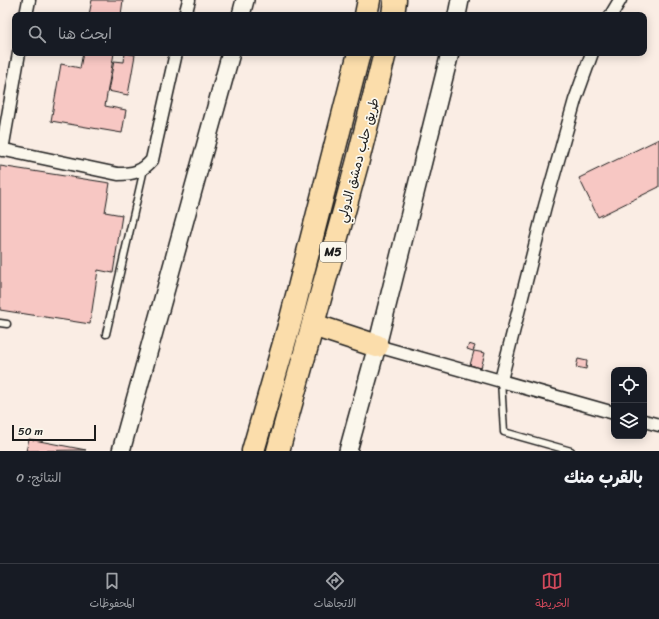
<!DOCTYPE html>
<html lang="ar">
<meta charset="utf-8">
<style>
:root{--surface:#171b24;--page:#20242c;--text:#f1f3f6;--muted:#9ea1a6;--line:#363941;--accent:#d1495b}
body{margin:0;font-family:Sriracha,"Playpen Sans Arabic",sans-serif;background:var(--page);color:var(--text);direction:rtl}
.controls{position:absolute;right:12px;bottom:12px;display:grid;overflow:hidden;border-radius:8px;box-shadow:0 2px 10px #0003}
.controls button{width:36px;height:36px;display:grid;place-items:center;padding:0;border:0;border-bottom:1px solid var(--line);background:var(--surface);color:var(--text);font:20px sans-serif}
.scale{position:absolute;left:12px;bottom:10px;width:84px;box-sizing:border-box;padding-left:4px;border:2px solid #1c1c1c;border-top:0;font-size:11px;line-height:14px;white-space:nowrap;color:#1c1c1c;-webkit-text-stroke:3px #fbf7ec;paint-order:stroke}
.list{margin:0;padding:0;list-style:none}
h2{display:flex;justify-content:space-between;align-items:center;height:52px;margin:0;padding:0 16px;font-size:17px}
h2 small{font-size:13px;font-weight:400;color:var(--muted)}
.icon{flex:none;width:22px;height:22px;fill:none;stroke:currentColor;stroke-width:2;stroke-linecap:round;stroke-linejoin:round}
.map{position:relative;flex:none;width:659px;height:451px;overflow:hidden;direction:ltr}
.search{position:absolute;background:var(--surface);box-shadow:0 2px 10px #0003;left:12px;right:12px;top:12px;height:44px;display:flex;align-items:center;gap:10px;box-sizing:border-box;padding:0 14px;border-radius:8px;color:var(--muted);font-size:15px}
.sheet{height:112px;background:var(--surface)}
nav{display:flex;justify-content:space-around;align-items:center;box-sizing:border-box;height:56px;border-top:1px solid var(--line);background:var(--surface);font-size:11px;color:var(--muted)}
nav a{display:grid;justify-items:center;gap:2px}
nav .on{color:var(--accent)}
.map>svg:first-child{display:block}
.building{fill:#f7c7c3;stroke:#1c1c1c}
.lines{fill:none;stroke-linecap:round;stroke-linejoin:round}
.service-casing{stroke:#1c1c1c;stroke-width:9}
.minor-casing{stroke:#1c1c1c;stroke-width:15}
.secondary-casing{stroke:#1c1c1c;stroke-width:20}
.motorway-casing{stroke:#1c1c1c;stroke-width:25}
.service{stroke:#fbf7ec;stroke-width:6}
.minor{stroke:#fbf7ec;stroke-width:12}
.secondary{stroke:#fbf7ec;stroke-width:17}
.motorway{stroke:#fbddab;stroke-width:22}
.labels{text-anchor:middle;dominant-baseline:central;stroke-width:3.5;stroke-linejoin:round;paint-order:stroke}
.shield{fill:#fbf7ec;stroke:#5f5e5a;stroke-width:1}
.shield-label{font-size:12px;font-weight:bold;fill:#1c1c1c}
.street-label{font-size:13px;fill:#1c1c1c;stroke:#fbf7ec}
</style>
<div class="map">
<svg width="659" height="451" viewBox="0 0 659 451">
<rect width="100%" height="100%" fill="#faede4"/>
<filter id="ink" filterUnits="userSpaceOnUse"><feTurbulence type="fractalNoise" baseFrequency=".025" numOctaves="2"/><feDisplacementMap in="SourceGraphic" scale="8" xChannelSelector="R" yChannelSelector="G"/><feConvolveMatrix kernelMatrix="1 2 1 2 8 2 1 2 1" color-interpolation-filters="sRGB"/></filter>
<g filter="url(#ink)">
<!-- building -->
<g class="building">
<path d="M92 0H123L121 15H89Z"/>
<path d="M83 53H114L105 106 126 110 122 133 51 121 61 64 80 68Z"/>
<path d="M125 53 135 55 128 95 108 91 114 61 124 62Z"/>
<path d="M659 139V187L598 217 579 178Z"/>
<path d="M0 166 110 183 105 212 122 215 113 273 98 270 90 324 0 310Z"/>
<path d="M469 344 475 346 473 351 467 349Z"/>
<path d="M474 351 485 353 481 368 470 365Z"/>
<path d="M578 359 587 361 586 369 576 367Z"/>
<path d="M29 439 86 450 26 451Z"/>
</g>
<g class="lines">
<!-- service casing -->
<g class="service-casing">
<g id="service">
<path d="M0 323 7 324"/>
<path d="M106 334 144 169"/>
<path d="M501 380 504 432 571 451"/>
</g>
</g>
<!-- minor casing -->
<g class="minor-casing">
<g id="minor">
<path d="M26 15 29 0"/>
<path d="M185 15 189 0"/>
<path d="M611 15 620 0"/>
<path d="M0 149 118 174C133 174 142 172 152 160L176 53"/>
<path d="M2 150 19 53"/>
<path d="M377 346 614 413"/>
<path d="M501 380 545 206 575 100 592 53"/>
<path d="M644 421 659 425"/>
</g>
</g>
<!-- secondary casing -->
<g class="secondary-casing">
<g id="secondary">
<path d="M241 15 245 0"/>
<path d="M457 15 460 0"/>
<path d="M121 451 231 53"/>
<path d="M348 451 377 346 450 53"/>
</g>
</g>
<!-- motorway casing -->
<g class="motorway-casing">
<g id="motorway">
<path d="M366 15 369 0"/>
<path d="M393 15 395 0"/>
<path d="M313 325 377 346"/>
<path d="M253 451 291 319 359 53"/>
<path d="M278 451 357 164 385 53"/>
</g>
</g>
<!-- service -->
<use href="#service" class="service"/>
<!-- minor -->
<use href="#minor" class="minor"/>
<!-- secondary -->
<use href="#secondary" class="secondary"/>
<!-- motorway -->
<use href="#motorway" class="motorway"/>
</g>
</g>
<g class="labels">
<!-- shield labels -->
<rect class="shield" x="320" y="242" width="26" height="20" rx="3"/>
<g class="shield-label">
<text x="333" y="252">M5</text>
</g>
<!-- street labels -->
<g class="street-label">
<text transform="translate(358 160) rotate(-75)">طريق حلب دمشق الدولي</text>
</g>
</g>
</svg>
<div class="controls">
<button><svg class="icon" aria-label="locate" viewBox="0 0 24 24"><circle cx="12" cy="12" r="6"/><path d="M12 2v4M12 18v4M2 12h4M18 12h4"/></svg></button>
<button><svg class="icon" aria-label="layers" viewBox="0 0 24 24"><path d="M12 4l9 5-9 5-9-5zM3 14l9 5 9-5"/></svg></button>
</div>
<div class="scale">50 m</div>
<div class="search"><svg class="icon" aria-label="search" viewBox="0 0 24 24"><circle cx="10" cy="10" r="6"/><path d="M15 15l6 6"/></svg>ابحث هنا</div>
</div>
<section class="sheet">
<h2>بالقرب منك<small>النتائج: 0</small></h2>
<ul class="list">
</ul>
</section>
<nav>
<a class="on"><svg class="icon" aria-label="map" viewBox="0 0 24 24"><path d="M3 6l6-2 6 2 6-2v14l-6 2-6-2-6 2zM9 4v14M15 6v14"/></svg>الخريطة</a>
<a><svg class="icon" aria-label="directions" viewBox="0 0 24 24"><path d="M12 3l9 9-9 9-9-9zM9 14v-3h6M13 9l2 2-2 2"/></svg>الاتجاهات</a>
<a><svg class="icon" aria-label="saved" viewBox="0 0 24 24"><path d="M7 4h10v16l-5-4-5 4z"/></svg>المحفوظات</a>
</nav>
